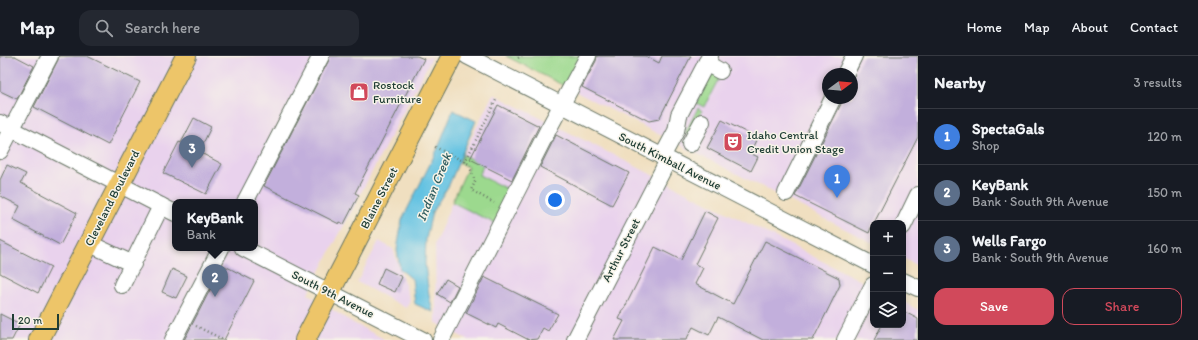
<!DOCTYPE html>
<meta charset="utf-8">
<style>
:root{--surface:#171b24;--page:#242831;--text:#f1f3f6;--muted:#9ea1a6;--line:#363941;--accent:#d1495b}
body{margin:0;font-family:Itim,sans-serif;background:var(--page);color:var(--text)}
.controls{position:absolute;right:12px;bottom:12px;display:grid;overflow:hidden;border-radius:8px;box-shadow:0 2px 6px #0003}
.controls button{width:36px;height:36px;display:grid;place-items:center;padding:0;border:0;border-bottom:1px solid var(--line);background:var(--surface);color:var(--text);font:20px sans-serif}
.compass{position:absolute;left:822px;top:12px;width:36px;height:36px;border-radius:50%;background:var(--surface);box-shadow:0 2px 6px #0003;rotate:74deg}
.scale{position:absolute;left:12px;bottom:10px;width:47px;box-sizing:border-box;padding-left:4px;border:2px solid #1f3d34;border-top:0;font-size:11px;line-height:14px;white-space:nowrap;color:#1f3d34;-webkit-text-stroke:3px #f7f3e8;paint-order:stroke}
.you{position:absolute;left:555px;top:144px;width:14px;height:14px;margin:-10px;border:3px solid #fff;border-radius:50%;background:#1a73e8;box-shadow:0 0 0 6px #1a73e833}
.badge{display:grid;place-items:center;width:26px;height:26px;border-radius:50%;background:var(--accent);color:#fff;font-size:13px;font-weight:700}
.pin{position:absolute;translate:-50% -33px;filter:drop-shadow(0 1px 2px #0008)}
.pin::after{content:'';position:absolute;top:21px;width:14px;height:12px;background:inherit;clip-path:polygon(0 0,100% 0,50% 100%)}
.popup{position:absolute;left:172px;top:143px;width:86px;height:52px;box-sizing:border-box;display:grid;place-content:center;border-radius:8px;background:var(--surface);filter:drop-shadow(0 1px 3px #0005);font-size:13px;white-space:nowrap;color:var(--muted)}
.popup b{font-size:15px;color:var(--text)}
.popup::after{content:'';position:absolute;left:50%;top:100%;margin-left:-8px;border:8px solid transparent;border-top-color:var(--surface)}
.list{margin:0;padding:0;list-style:none}
h2{display:flex;justify-content:space-between;align-items:center;height:52px;margin:0;padding:0 16px;font-size:17px}
h2 small{font-size:13px;font-weight:400;color:var(--muted)}
.list li{display:grid;grid-template-columns:26px 1fr auto;gap:12px;align-items:center;box-sizing:border-box;height:56px;padding:0 16px;border-top:1px solid var(--line)}
.list b{display:block;font-size:15px;white-space:nowrap}
.list p{margin:0;font-size:13px;white-space:nowrap;color:var(--muted)}
.list em{font-size:13px;font-style:normal;color:var(--muted)}
.actions{display:flex;gap:8px;padding:12px 16px}
.actions a{flex:1;padding:9px 0;border:1px solid var(--accent);border-radius:12px;text-align:center;font-size:14px;color:var(--accent)}
.actions .main{background:var(--accent);color:#fff}
.icon{flex:none;width:22px;height:22px;fill:none;stroke:currentColor;stroke-width:2;stroke-linecap:round;stroke-linejoin:round}
.map{position:relative;flex:none;width:918px;height:284px;overflow:hidden}
header{display:flex;align-items:center;gap:24px;box-sizing:border-box;height:56px;padding:0 20px;background:var(--surface);border-bottom:1px solid var(--line)}
header strong{font-size:19px}
nav{display:flex;gap:22px;margin-inline-start:auto;font-size:14px}
.search{width:280px;height:36px;background:var(--page);display:flex;align-items:center;gap:10px;box-sizing:border-box;padding:0 14px;border-radius:12px;color:var(--muted);font-size:15px}
main{display:flex}
aside{flex:1;background:var(--surface)}
.map>svg:first-child{display:block}
.built{fill:#e9d2ed;fill-rule:evenodd}
.green{fill:#9cd98e;stroke:#5e8b61}
.water{fill:#64c2e2;stroke:#42808b}
.building{fill:#c2afdc}
.lines{fill:none;stroke-linecap:round;stroke-linejoin:round}
.minor-casing{stroke:#687665;stroke-width:18}
.major-casing{stroke:#687665;stroke-width:22}
.path{stroke:#687665;stroke-width:2.5;stroke-dasharray:1 3;stroke-linecap:butt}
.minor{stroke:#fff;stroke-width:16}
.major{stroke:#edc569;stroke-width:20}
.labels{text-anchor:middle;dominant-baseline:central;stroke-width:3;stroke-linejoin:round;paint-order:stroke}
.poi-label{font-size:12px;fill:#1f3d34;stroke:#f7f3e8;text-anchor:start}
.street-label{font-size:12px;fill:#1f3d34;stroke:#f7f3e8}
.water-label{font-size:13px;font-style:italic;fill:#305e60;stroke:#f7f3e8}
</style>
<header>
<strong>Map</strong>
<div class="search"><svg class="icon" aria-label="search" viewBox="0 0 24 24"><circle cx="10" cy="10" r="6"/><path d="M15 15l6 6"/></svg>Search here</div>
<nav><a>Home</a><a>Map</a><a>About</a><a>Contact</a></nav>
</header>
<main>
<div class="map">
<svg width="918" height="284" viewBox="0 0 918 284">
<rect width="100%" height="100%" fill="#f7f3e8"/>
<filter id="ink" filterUnits="userSpaceOnUse"><feTurbulence type="fractalNoise" baseFrequency=".025" numOctaves="2"/><feDisplacementMap in="SourceGraphic" scale="8" xChannelSelector="R" yChannelSelector="G"/><feConvolveMatrix kernelMatrix="1 2 1 2 8 2 1 2 1" color-interpolation-filters="sRGB"/></filter>
<filter id="wash" filterUnits="userSpaceOnUse"><feTurbulence type="fractalNoise" baseFrequency=".012" numOctaves="4" result="noise"/><feDisplacementMap in="SourceGraphic" scale="16" xChannelSelector="R" yChannelSelector="G"/><feGaussianBlur stdDeviation="0.9" result="paint"/><feColorMatrix in="noise" values="0 0 0 0 0 0 0 0 0 0 0 0 0 0 0 0 0 1.4 0 .05"/><feComposite in="paint" operator="in"/></filter>
<g filter="url(#wash)">
<rect width="100%" height="100%" fill="#f0dfc0"/>
<!-- built -->
<g class="built">
<path d="M0 0 432 1 308 238 353 267 386 284H0ZM175 146H255V192H175Z"/>
<path d="M591 0H918V210L903 202V167H873V187L572 34ZM828 18H852V42H828Z"/>
<path d="M493 38 873 231V269H903V246L918 254V284H468L436 267 435 188 452 146 496 167 512 135 478 119 483 109 463 99Z"/>
<path d="M379 185 393 193 410 244 406 252 357 226Z"/>
</g>
<!-- green -->
<g class="green">
<path d="M506 0H591L572 34Z"/>
<path d="M712 16 720 20 704 51 696 47Z"/>
<path d="M698 52 702 55 690 79 685 77Z"/>
<path d="M463 99 483 109 479 119 513 136 496 168 452 146 468 111 460 107Z"/>
</g>
<!-- water -->
<path class="water" d="M453 54 476 65 449 129 432 156 426 183 425 208 429 239 433 256 415 248 412 223 400 213 397 194 402 164 437 94Z"/>
<g id="blocks">
<!-- building -->
<g class="building">
<path d="M0 0H15L34 10 17 43 0 35Z"/>
<path d="M59 0H87L140 26 108 89 34 51 58 4Z"/>
<path d="M330 0H417L424 3 355 137 359 139 344 168 340 166 339 168 264 130 329 4Z"/>
<path d="M597 0H646L659 7 662 0H691L659 63 649 65 582 31 596 5Z"/>
<path d="M863 0H918V81L874 167H873L869 177 795 140 842 46V42H852V24Z"/>
<path d="M498 49 539 70 512 124 470 103Z"/>
<path d="M194 62 211 71 199 96 222 108 206 138 163 117 179 86 181 87Z"/>
<path d="M722 64 757 82 750 97 758 101 751 115 707 92Z"/>
<path d="M556 79 629 117 612 149 540 111Z"/>
<path d="M7 109 26 118 21 127 77 157 60 189 13 164 20 150 0 140V124Z"/>
<path d="M705 155 718 162 695 208 703 212 695 228 733 248 765 185 839 222 840 229 813 284H763L718 261 709 279 693 271 686 284H614L624 265 619 263 655 191 681 204Z"/>
<path d="M0 185 51 211 38 237 0 217Z"/>
<path d="M223 209 254 225 224 284H184Z"/>
<path d="M384 212 402 221 395 236 377 228Z"/>
<path d="M172 213 187 220 176 242 162 236Z"/>
<path d="M484 221 558 258 548 275 543 272 537 283 529 284 498 268 496 272 466 257Z"/>
<path d="M446 223 458 230 450 246 437 238Z"/>
<path d="M903 255 918 263V284H874L882 269H903Z"/>
<path d="M0 258 20 268 12 284H0Z"/>
</g>
</g>
</g>
<g filter="url(#ink)">
<use href="#blocks" fill-opacity="0" stroke="#687665" stroke-width="1"/>
<g class="lines">
<!-- minor casing -->
<g class="minor-casing">
<g id="minor">
<path d="M467 0 873 209"/>
<path d="M706 7 720 15"/>
<path d="M845 18 854 0"/>
<path d="M0 67 175 157"/>
<path d="M690 88 702 66"/>
<path d="M0 95 50 0"/>
<path d="M662 101 676 75 679 59 710 0"/>
<path d="M786 137 833 42"/>
<path d="M245 146 321 0"/>
<path d="M903 170 918 139"/>
<path d="M88 187 133 208"/>
<path d="M243 192 423 284"/>
<path d="M903 225 918 232"/>
<path d="M122 229 161 150"/>
<path d="M173 284 221 192"/>
<path d="M441 284 549 72 588 0"/>
<path d="M575 284 668 104"/>
<path d="M845 284 873 229"/>
</g>
</g>
<!-- major casing -->
<g class="major-casing">
<g id="major">
<path d="M39 284 186 0"/>
<path d="M305 284 452 0"/>
</g>
</g>
<!-- path -->
<g class="path">
<path d="M518 2 522 0"/>
<path d="M435 91 469 108 475 126 471 134 494 147"/>
<path d="M465 106 496 44"/>
<path d="M196 270 224 284"/>
</g>
<!-- minor -->
<use href="#minor" class="minor"/>
<!-- major -->
<use href="#major" class="major"/>
</g>
</g>
<!-- icons -->
<defs>
<g id="shop-square" transform="scale(1)"><rect x="-9" y="-9" width="18" height="18" rx="4" fill="#d1495b" stroke="#f7f3e8"/><path d="M-5-2.5h2.3a2.7 3.5 0 0 1 5.4 0H5L5.5 6h-11ZM-1.5-2.5h3a1.5 2.3 0 0 0-3 0Z" fill="#fff"/></g>
<g id="theatre-square" transform="scale(1)"><rect x="-9" y="-9" width="18" height="18" rx="4" fill="#d1495b" stroke="#f7f3e8"/><path d="M-5-5.5Q0-4 5-5.5V0Q5 5 0 6Q-5 5-5 0ZM-3.3-2.5H-1v1.5H-3.3ZM1-2.5H3.3v1.5H1ZM-2.8 1Q0 5.5 2.8 1Z" fill="#fff"/></g>
</defs>
<g fill-rule="evenodd">
<use href="#shop-square" x="359" y="36"/>
<use href="#theatre-square" x="733" y="86"/>
</g>
<g class="labels">
<!-- poi labels -->
<g class="poi-label">
<text x="373" y="29">Rostock<tspan x="373" dy="14">Furniture</tspan></text>
<text x="747" y="79">Idaho Central<tspan x="747" dy="14">Credit Union Stage</tspan></text>
</g>
<!-- street labels -->
<g class="street-label">
<text transform="translate(670 105) rotate(27)">South Kimball Avenue</text>
<text transform="translate(112 142) rotate(-63)">Cleveland Boulevard</text>
<text transform="translate(379 142) rotate(-63)">Blaine Street</text>
<text transform="translate(621 194) rotate(-63)">Arthur Street</text>
<text transform="translate(333 238) rotate(27)">South 9th Avenue</text>
</g>
<!-- water labels -->
<g class="water-label">
<text transform="translate(434 131) rotate(-68)">Indian Creek</text>
</g>
</g>
</svg>
<div class="controls">
<button>+</button>
<button>−</button>
<button><svg class="icon" aria-label="layers" viewBox="0 0 24 24"><path d="M12 4l9 5-9 5-9-5zM3 14l9 5 9-5"/></svg></button>
</div>
<svg class="compass" viewBox="-18 -18 36 36"><path d="M0-13l5 13h-10z" fill="#e53935"/><path d="M0 13l5-13h-10z" fill="#9ea1a6"/></svg>
<div class="scale">20 m</div>
<div class="you"></div>
<div class="pin badge" style="left:837px;top:142px;background:#3f7fe0">1</div>
<div class="pin badge" style="left:215px;top:241px;background:#5c6f8a">2</div>
<div class="popup"><b>KeyBank</b>Bank</div>
<div class="pin badge" style="left:192px;top:112px;background:#5c6f8a">3</div>
</div>
<aside>
<h2>Nearby<small>3 results</small></h2>
<ul class="list">
<li><span class="badge" style="background:#3f7fe0">1</span><div><b>SpectaGals</b><p>Shop</p></div><em>120 m</em></li>
<li><span class="badge" style="background:#5c6f8a">2</span><div><b>KeyBank</b><p>Bank · South 9th Avenue</p></div><em>150 m</em></li>
<li><span class="badge" style="background:#5c6f8a">3</span><div><b>Wells Fargo</b><p>Bank · South 9th Avenue</p></div><em>160 m</em></li>
</ul>
<div class="actions"><a class="main">Save</a><a>Share</a></div>
</aside>
</main>
